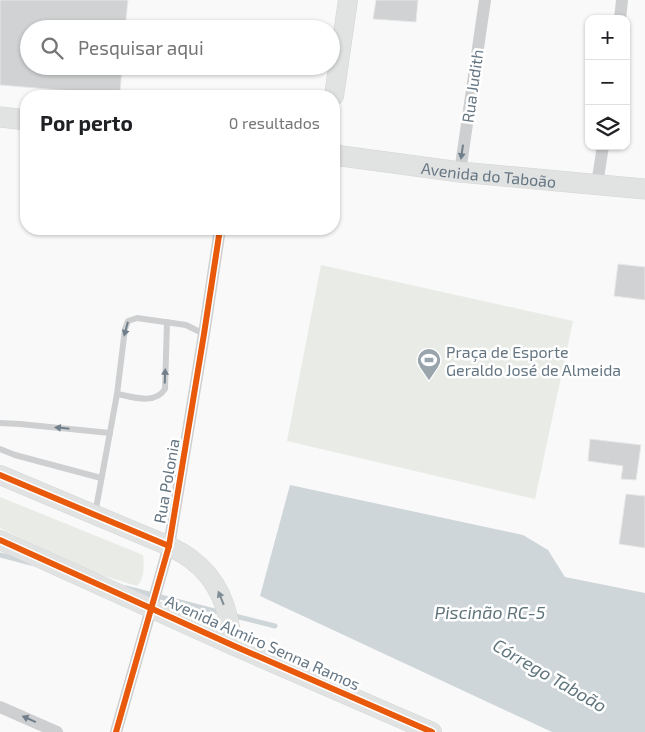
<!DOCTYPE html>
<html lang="pt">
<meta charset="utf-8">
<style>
:root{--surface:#fff;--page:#f6f6f6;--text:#202124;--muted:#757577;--line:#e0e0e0}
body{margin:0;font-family:"Exo 2",sans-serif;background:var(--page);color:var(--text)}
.controls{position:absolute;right:15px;top:15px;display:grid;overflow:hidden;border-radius:10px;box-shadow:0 1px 4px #0004}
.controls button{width:45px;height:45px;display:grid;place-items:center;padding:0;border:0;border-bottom:1px solid var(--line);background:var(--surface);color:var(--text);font:25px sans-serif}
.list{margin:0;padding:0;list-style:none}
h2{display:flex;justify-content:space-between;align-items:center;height:65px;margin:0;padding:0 20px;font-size:21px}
h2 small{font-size:16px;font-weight:400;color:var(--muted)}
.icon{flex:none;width:28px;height:28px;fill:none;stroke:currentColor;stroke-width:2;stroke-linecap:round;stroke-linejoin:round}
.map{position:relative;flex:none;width:645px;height:732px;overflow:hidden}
.search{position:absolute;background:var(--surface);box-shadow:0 1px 4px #0004;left:20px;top:20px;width:320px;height:55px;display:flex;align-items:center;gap:12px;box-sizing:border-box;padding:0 18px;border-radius:28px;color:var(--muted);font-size:19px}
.panel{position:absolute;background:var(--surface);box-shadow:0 1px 4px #0004;left:20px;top:90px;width:320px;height:145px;border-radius:20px}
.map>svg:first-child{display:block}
.green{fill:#e8ebe6}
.water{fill:#ced6d9}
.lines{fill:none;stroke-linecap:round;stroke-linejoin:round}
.stream{stroke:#ced6d9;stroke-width:5}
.building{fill:#d0d2d3;stroke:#e8e8e8}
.secondary-casing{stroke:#d5d6d7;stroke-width:20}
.primary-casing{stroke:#d5d6d7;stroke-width:21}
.lane{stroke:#cecfd0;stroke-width:6}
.street{stroke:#cecfd0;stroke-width:12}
.secondary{stroke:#e1e2e2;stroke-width:19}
.primary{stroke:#e1e2e2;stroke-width:20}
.cycleway-casing{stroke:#fff;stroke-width:9}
.cycleway{stroke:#e8590c;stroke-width:6}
.oneway{fill:#707f8b}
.oneway2{fill:#7e8c96}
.labels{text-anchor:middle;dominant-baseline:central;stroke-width:5;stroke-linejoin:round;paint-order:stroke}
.street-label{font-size:16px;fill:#657683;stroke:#fff}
.poi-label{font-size:16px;fill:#657683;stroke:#fff;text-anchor:start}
.water-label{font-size:18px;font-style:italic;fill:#60757c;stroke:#fff}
</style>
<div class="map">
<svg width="645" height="732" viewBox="0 0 645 732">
<rect width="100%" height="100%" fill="#f9f9f9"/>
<!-- green -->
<g class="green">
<path d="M321 265 573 321 535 499 287 441Z"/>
<path d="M0 497 143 555C144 566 145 577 137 586L88 571 0 528Z"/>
</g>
<!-- water -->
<path class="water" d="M290 485 523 535 548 550 565 577 645 593V732H552L260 596Z"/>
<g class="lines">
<!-- stream -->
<g class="stream">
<path d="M0 555 31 563"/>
<path d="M126 588 222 613"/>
<path d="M231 615 275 626"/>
</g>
</g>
<!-- building -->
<g class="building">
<path d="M0 0H128L125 29H29V66H122L120 95 0 85Z"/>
<path d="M376 0H418L416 22 373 19Z"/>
<path d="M618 264 645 267V300L614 296Z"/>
<path d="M590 439 641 445 636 480 621 479 623 466 588 461Z"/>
<path d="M626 494 645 496V548L619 544Z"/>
</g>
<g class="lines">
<!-- secondary casing -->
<g class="secondary-casing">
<g id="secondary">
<path d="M334 96 348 0"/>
<path d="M0 475 169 546C176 550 185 554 192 560 219 580 230 612 232 645"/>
<path d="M0 540 232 645 432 732"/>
</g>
</g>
<!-- primary casing -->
<g class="primary-casing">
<g id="primary">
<path d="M0 117 26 120"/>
<path id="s1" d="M334 155 460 172 645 189"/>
</g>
</g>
<!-- lane -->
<g class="lane">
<path d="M117 394C133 397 155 405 165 389L167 322"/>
<path d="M0 423 20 424 110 433"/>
<path d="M0 449 15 455 101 478"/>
<path d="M95 514 117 394 125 329 128 321 137 318 186 325 204 334"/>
</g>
<!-- street -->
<g class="street">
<path d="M620 19 622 0"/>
<path d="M460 172 485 0"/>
<path d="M597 184 603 146"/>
<path d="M0 707 57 732"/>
<path d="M116 732 169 546 204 334 220 229"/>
</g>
<!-- secondary -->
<use href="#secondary" class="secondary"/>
<!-- primary -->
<use href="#primary" class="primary"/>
<!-- cycleway casing -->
<g class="cycleway-casing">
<g id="cycleway">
<path d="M0 475 169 546"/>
<path d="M0 540 232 645 432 732"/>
<path d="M116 732 169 546 204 334 220 229"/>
</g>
</g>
<!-- cycleway -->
<use href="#cycleway" class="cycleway"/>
</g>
<!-- one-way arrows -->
<defs><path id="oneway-solid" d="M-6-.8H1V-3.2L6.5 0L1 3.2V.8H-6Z" transform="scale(1.25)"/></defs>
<g class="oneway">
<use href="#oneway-solid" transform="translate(462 152) rotate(98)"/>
<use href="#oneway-solid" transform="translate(126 329) rotate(105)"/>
<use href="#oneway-solid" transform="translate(165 376) rotate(-88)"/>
<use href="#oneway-solid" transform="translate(62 428) rotate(-174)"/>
<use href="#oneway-solid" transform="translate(29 719) rotate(-156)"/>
</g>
<use class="oneway2" href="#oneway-solid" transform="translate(221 598) rotate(-112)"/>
<!-- icons -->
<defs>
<g id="stadium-pin" transform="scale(1.25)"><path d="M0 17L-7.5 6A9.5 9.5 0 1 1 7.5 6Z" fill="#99a4ac" stroke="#fff"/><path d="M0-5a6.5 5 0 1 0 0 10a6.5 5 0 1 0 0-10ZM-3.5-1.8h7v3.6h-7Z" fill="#fff"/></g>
</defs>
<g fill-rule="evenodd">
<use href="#stadium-pin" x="429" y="360"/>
</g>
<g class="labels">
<!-- street labels -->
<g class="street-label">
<text transform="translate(472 86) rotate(-82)">Rua Judith</text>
<text stroke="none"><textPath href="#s1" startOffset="156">Avenida do Taboão</textPath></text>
<text transform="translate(166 481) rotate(-80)">Rua Polonia</text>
<text transform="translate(263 642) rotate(24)">Avenida Almiro Senna Ramos</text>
</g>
<!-- poi labels -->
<g class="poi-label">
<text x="446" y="351">Praça de Esporte<tspan x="446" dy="18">Geraldo José de Almeida</tspan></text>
</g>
<!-- water labels -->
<g class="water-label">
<text x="490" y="612">Piscinão RC-5</text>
<text transform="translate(550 675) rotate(30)">Córrego Taboão</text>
</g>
</g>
</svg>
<div class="controls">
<button>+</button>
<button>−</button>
<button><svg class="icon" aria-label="layers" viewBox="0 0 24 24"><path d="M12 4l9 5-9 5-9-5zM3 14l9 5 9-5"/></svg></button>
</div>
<div class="search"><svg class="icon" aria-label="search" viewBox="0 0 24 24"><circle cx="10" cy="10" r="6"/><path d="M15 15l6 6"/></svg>Pesquisar aqui</div>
<section class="panel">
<h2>Por perto<small>0 resultados</small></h2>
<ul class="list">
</ul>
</section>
</div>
